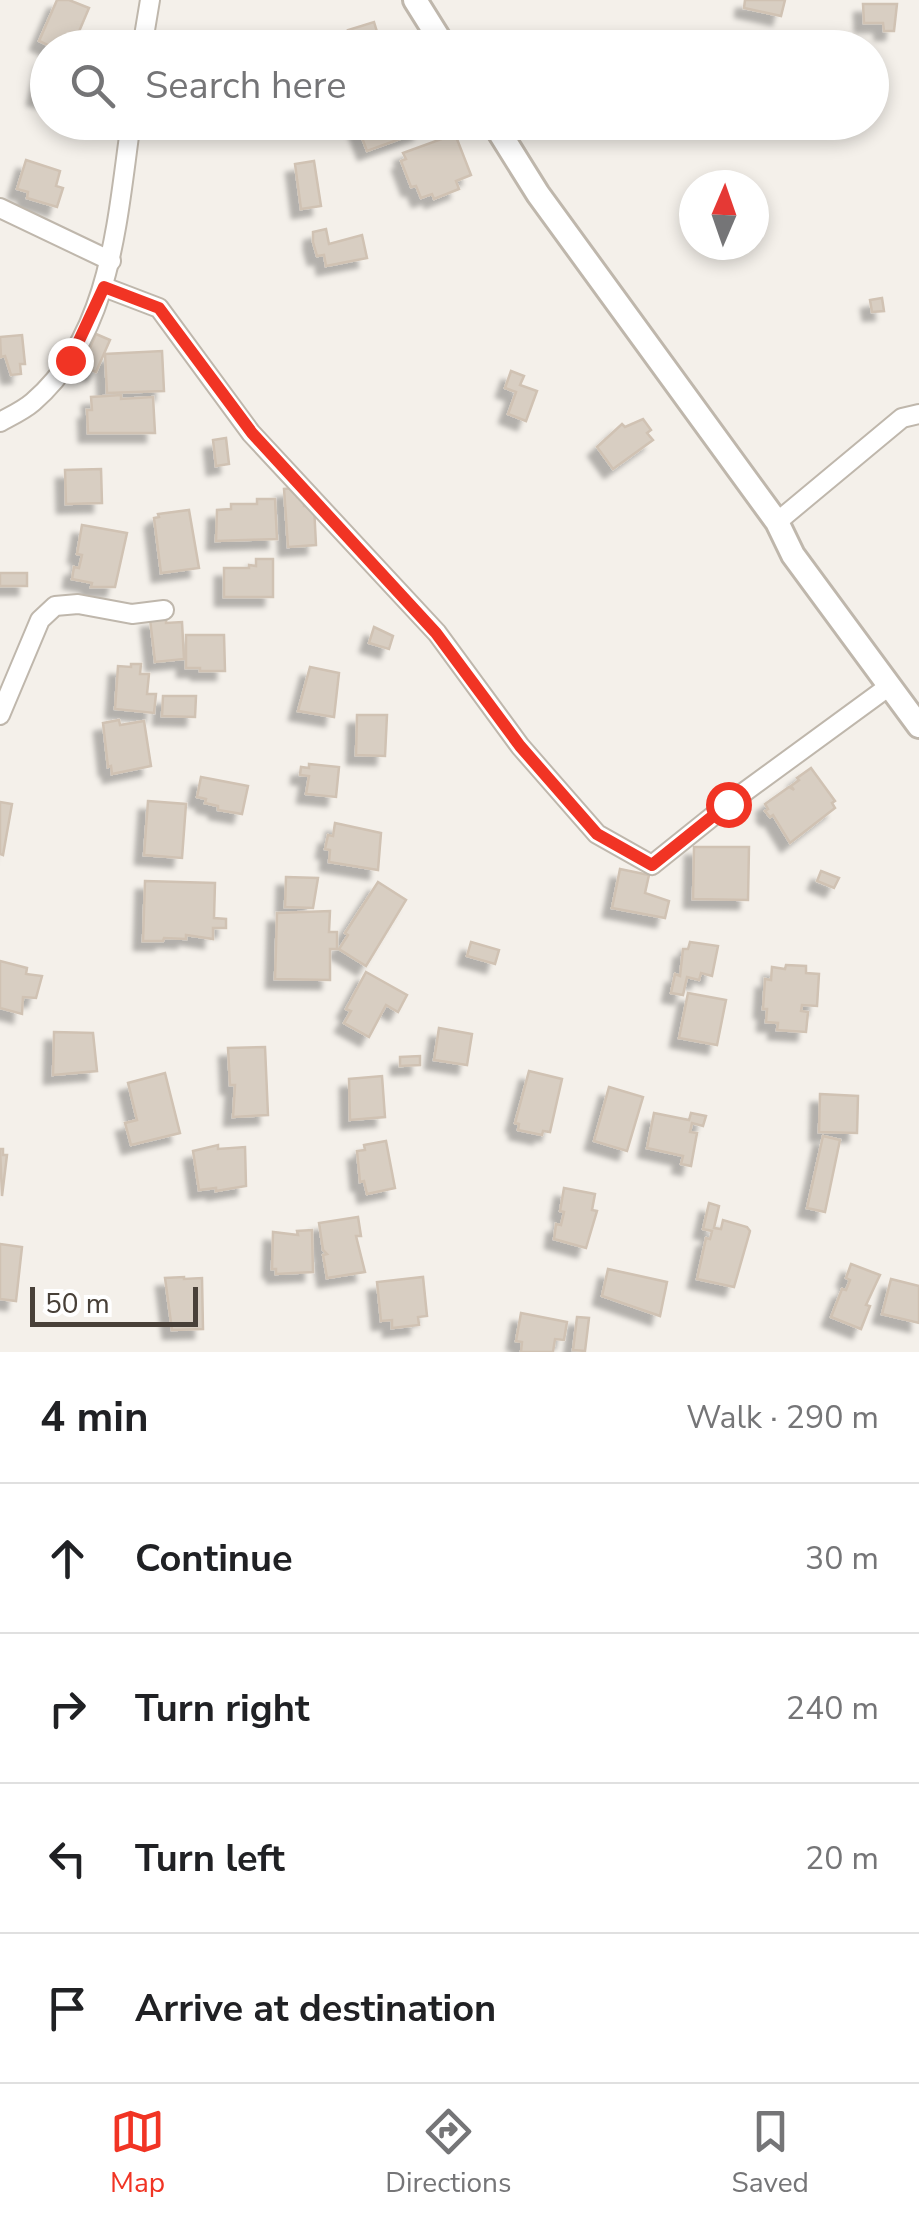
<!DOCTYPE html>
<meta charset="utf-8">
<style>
:root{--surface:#fff;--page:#f2f2f2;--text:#202124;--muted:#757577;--line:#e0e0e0;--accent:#f13424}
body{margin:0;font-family:"Nunito Sans",sans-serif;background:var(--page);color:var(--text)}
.compass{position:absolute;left:679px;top:170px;width:90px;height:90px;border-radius:50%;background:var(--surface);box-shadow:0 5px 15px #0003;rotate:2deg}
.scale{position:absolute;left:30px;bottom:25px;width:168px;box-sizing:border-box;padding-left:10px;border:5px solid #484038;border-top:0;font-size:28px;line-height:35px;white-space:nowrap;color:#484038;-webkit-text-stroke:8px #fff;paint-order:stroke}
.stop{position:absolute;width:30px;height:30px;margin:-22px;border:8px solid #f13424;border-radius:50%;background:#fff}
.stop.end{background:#f13424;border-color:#fff;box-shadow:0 2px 10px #0008}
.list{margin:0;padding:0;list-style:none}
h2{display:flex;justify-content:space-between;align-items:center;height:130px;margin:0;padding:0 40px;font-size:42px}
h2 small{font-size:32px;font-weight:400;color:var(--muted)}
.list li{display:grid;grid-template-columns:65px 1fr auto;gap:30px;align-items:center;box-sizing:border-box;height:150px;padding:0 40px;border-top:2px solid var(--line)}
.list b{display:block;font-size:38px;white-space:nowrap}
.list em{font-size:32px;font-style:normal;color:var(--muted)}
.icon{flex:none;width:55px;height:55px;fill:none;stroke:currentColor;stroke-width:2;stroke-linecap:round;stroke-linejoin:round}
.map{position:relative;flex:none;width:919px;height:1352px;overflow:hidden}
.search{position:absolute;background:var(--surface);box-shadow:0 5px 15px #0003;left:30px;right:30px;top:30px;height:110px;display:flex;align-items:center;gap:25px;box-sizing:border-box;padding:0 35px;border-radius:55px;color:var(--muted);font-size:38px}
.sheet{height:730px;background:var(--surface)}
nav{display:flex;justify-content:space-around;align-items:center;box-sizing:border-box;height:140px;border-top:2px solid var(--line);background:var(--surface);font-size:28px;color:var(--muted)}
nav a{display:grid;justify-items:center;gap:5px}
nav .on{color:var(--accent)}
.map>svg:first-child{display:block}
.building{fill:#d8cec2;stroke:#d0c2b3;stroke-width:2.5;filter:url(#shadow)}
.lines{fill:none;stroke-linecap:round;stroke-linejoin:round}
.minor-casing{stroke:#bfb7ac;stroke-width:22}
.tertiary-casing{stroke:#bfb7ac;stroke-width:28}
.minor{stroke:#fff;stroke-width:18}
.tertiary{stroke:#fff;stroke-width:22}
.route{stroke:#f13424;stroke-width:12}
</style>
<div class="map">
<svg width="919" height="1352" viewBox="0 0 919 1352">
<defs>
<filter id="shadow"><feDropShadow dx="-9" dy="9" stdDeviation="2.5" flood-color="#0004"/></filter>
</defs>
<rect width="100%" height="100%" fill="#f4f0ea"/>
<!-- building -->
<g class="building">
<path d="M57 0H69L89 8 72 48H54L39 41Z"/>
<path d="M745 0H785L781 16 744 8Z"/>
<path d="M863 4H897L894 31H884L883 23H864Z"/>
<path d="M374 22 382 48H335L332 40 349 34 348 30Z"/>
<path d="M45 58 48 59V99L36 96Z"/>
<path d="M356 122H419L422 131 367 151Z"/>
<path d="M455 134 471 175 456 181 459 189 434 199 432 194 421 198 416 186 411 187 401 161 406 159 403 153Z"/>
<path d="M26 160 60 171 56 186 63 188 57 207 27 198 28 192 17 189Z"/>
<path d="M314 161 321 206 301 209 295 164Z"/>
<path d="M326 229 329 244 362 235 367 258 326 266 324 255 317 256 313 242V232Z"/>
<path d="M882 298 884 311 872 312 870 300Z"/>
<path d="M96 334 110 340 96 372 82 366Z"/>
<path d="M22 335 25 364H20L21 374 11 375 5 356 1 357 0 337Z"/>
<path d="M162 351 164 391 107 393 105 354Z"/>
<path d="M511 371 524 376 520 385 537 391 526 421 508 414 516 392 505 388Z"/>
<path d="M121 395V399L153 397 155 433H88L87 410H92L91 397Z"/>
<path d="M643 419 651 430 647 433 653 440 613 469 597 447 622 424 625 427Z"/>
<path d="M226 438 229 464 216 466 213 440Z"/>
<path d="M101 469 102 503 66 504 65 470Z"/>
<path d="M296 488 297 497H304V506H314L316 545 288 547 284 489Z"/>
<path d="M257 499H275L277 539 216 541 217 510 231 509V504H257Z"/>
<path d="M189 510 199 568 161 573 154 518 159 517 158 514Z"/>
<path d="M82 525 127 533 115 587H91L92 583 72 579 74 567 79 568 82 555 77 554Z"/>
<path d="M256 559H273V597H224V568H249V565L256 566Z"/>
<rect x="0" y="573" width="27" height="13"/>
<path d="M166 618V623L182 622 184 659 155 662 150 619Z"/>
<path d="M374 627 393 636 389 649 369 643Z"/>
<path d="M186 635H224L225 671H200V668H186Z"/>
<path d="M131 664H141L140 674H149L147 694H156L154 713 115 709 118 666 131 667Z"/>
<path d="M310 667 339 673 334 717 298 711Z"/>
<path d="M163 696H196L195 717 162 716Z"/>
<path d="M357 715H387L385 756 356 755Z"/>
<path d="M119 720 120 725 144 721 151 766 112 774 111 766 108 767 103 723Z"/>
<path d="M309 764 339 767 336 797 306 794 309 776 300 775 301 767 309 768Z"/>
<path d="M811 768 835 801 832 803 835 808 790 843 773 815 770 817 765 811 768 809 765 804 789 787 794 790 791 786 799 780 797 778Z"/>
<path d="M201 777 248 786 242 814 218 810V806L205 803 206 799 197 797Z"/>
<path d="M148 801 186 804 182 858 144 855Z"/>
<path d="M0 802 12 804 3 855 0 854Z"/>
<path d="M335 823 381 833 378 870 329 862 330 850 325 849 328 835 333 836Z"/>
<path d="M694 847H749L748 900 693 899Z"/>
<path d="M620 869 649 875 645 893 669 901 665 918 612 908Z"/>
<path d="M821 871 839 878 834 888 817 881Z"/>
<path d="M286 877 318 878 313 908 285 907Z"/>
<path d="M145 881 215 883 214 918 226 919V928H213V939L186 935V939L164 938 163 941H143Z"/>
<path d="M378 882 406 900 366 966 339 949 348 935 345 933Z"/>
<path d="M330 911 329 932H337V949H330V980L275 979 277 913Z"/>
<path d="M471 942 499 950 495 964 467 956Z"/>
<path d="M690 942 718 946 712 976 701 973 699 980 687 977 683 995 671 993 675 974 680 976 683 949H688Z"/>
<path d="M0 961 27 968 26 974 42 976 36 998 23 997 22 1014 0 1008Z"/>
<path d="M786 965 806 966V973L819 974 817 1006 802 1005 801 1011 808 1012 806 1032 777 1030 778 1023 766 1022 767 1009H763L765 979 771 980 772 967 785 969Z"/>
<path d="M366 972 407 995 398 1012 386 1005 369 1037 344 1023 351 1011 346 1009Z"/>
<path d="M688 993 726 1000 717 1045 679 1038Z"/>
<path d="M439 1028 472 1034 467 1065 434 1060Z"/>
<path d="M54 1032 93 1033 97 1071 53 1075Z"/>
<path d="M265 1047 268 1115 233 1117 235 1085H230L228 1048Z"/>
<path d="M420 1056V1065L400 1066V1057Z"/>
<path d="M529 1071 562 1079 550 1132 543 1131 542 1135 518 1130 519 1124 515 1123Z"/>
<path d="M165 1073 180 1133 131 1145 125 1123 137 1120 128 1083Z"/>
<path d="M382 1076 385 1117 350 1120 349 1079Z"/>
<path d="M609 1087 643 1097 627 1151 594 1141Z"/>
<path d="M820 1094 858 1096 857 1133 819 1132Z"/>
<path d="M654 1113 689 1120 691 1113 706 1116 703 1126 692 1123 690 1132 697 1133 691 1166 681 1164 683 1156 647 1148Z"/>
<path d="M823 1136 840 1140 825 1212 807 1208Z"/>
<path d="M386 1141 395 1188 367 1194 364 1181 360 1182 357 1151 365 1150 364 1145Z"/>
<path d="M218 1145V1149L245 1147 246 1186 216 1191V1188L199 1190 193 1151Z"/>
<path d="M0 1149H3V1155H7L2 1196Z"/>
<path d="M564 1188 595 1194 592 1210 597 1211 586 1248 554 1239 556 1224 561 1225 564 1212 560 1211Z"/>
<path d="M709 1203 719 1206 714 1228 721 1229 723 1220 747 1227 750 1231 734 1287 697 1279 706 1238 710 1239 712 1231 703 1229Z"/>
<path d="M358 1217 361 1236H356L365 1272 327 1278 323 1255 327 1254 323 1250 319 1223Z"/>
<path d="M312 1230 313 1272 276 1274V1269H272L273 1232 298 1235 297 1231Z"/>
<path d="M0 1244 22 1247 16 1301 0 1299Z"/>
<path d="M851 1264 880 1275 866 1305 870 1306 861 1329 831 1317 842 1289 846 1290 850 1280 846 1278Z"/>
<path d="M608 1269 667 1282 660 1316 602 1296Z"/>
<path d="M184 1277V1279L202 1278 203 1329 172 1330 165 1278Z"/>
<path d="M423 1277 427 1316 418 1317 419 1325 392 1328V1320L381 1321 377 1282Z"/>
<path d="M891 1279 919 1286V1323L882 1314Z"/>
<path d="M521 1313 567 1322 564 1340 555 1339 553 1352H521L522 1342 516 1341Z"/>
<path d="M577 1317 589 1318 585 1351 573 1350Z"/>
</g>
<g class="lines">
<!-- minor casing -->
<g class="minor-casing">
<g id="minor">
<path d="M142 48 150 0"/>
<path d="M0 208 111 261"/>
<path d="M104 287 159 308 251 433 437 633 520 746 597 834 652 865 728 804 888 687"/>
<path d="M0 422C11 416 24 410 33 402 112 334 117 218 131 122"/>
<path d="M777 522 902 418 919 414"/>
<path d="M0 715 40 620 55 606 78 604 132 614 164 610"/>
</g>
</g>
<!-- tertiary casing -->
<g class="tertiary-casing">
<g id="tertiary">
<path d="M415 0 445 48"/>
<path d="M493 122 538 194 777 522 793 555 919 726"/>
</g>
</g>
<!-- minor -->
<use href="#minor" class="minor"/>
<!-- tertiary -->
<use href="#tertiary" class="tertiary"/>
</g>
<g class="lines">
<!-- route -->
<path class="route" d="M70 360 104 287 159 308 252 433 436 633 520 746 597 834 652 865 728 804"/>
</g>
</svg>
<svg class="compass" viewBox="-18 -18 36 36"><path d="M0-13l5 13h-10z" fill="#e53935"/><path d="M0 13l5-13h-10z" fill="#757577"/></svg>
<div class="scale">50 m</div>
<div class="stop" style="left:728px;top:804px"></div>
<div class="stop end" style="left:70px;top:360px"></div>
<div class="search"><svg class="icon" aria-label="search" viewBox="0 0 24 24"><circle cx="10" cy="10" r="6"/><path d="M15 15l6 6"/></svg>Search here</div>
</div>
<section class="sheet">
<h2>4 min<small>Walk · 290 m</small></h2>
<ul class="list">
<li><svg class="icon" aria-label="ahead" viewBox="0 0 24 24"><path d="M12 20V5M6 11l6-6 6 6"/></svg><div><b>Continue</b></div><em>30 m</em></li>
<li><svg class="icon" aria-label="right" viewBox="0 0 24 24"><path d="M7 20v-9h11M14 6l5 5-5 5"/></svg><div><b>Turn right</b></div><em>240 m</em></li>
<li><svg class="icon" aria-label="left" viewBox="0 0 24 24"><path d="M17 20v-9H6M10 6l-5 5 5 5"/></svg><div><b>Turn left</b></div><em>20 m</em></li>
<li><svg class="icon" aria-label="arrive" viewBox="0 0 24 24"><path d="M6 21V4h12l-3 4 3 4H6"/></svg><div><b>Arrive at destination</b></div></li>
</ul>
</section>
<nav>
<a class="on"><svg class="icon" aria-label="map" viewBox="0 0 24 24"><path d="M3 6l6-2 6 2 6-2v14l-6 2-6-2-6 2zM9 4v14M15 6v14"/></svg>Map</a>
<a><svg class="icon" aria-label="directions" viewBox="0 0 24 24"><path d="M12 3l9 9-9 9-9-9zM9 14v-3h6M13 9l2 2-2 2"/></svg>Directions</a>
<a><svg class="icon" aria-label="saved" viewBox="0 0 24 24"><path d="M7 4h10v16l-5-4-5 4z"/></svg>Saved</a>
</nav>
